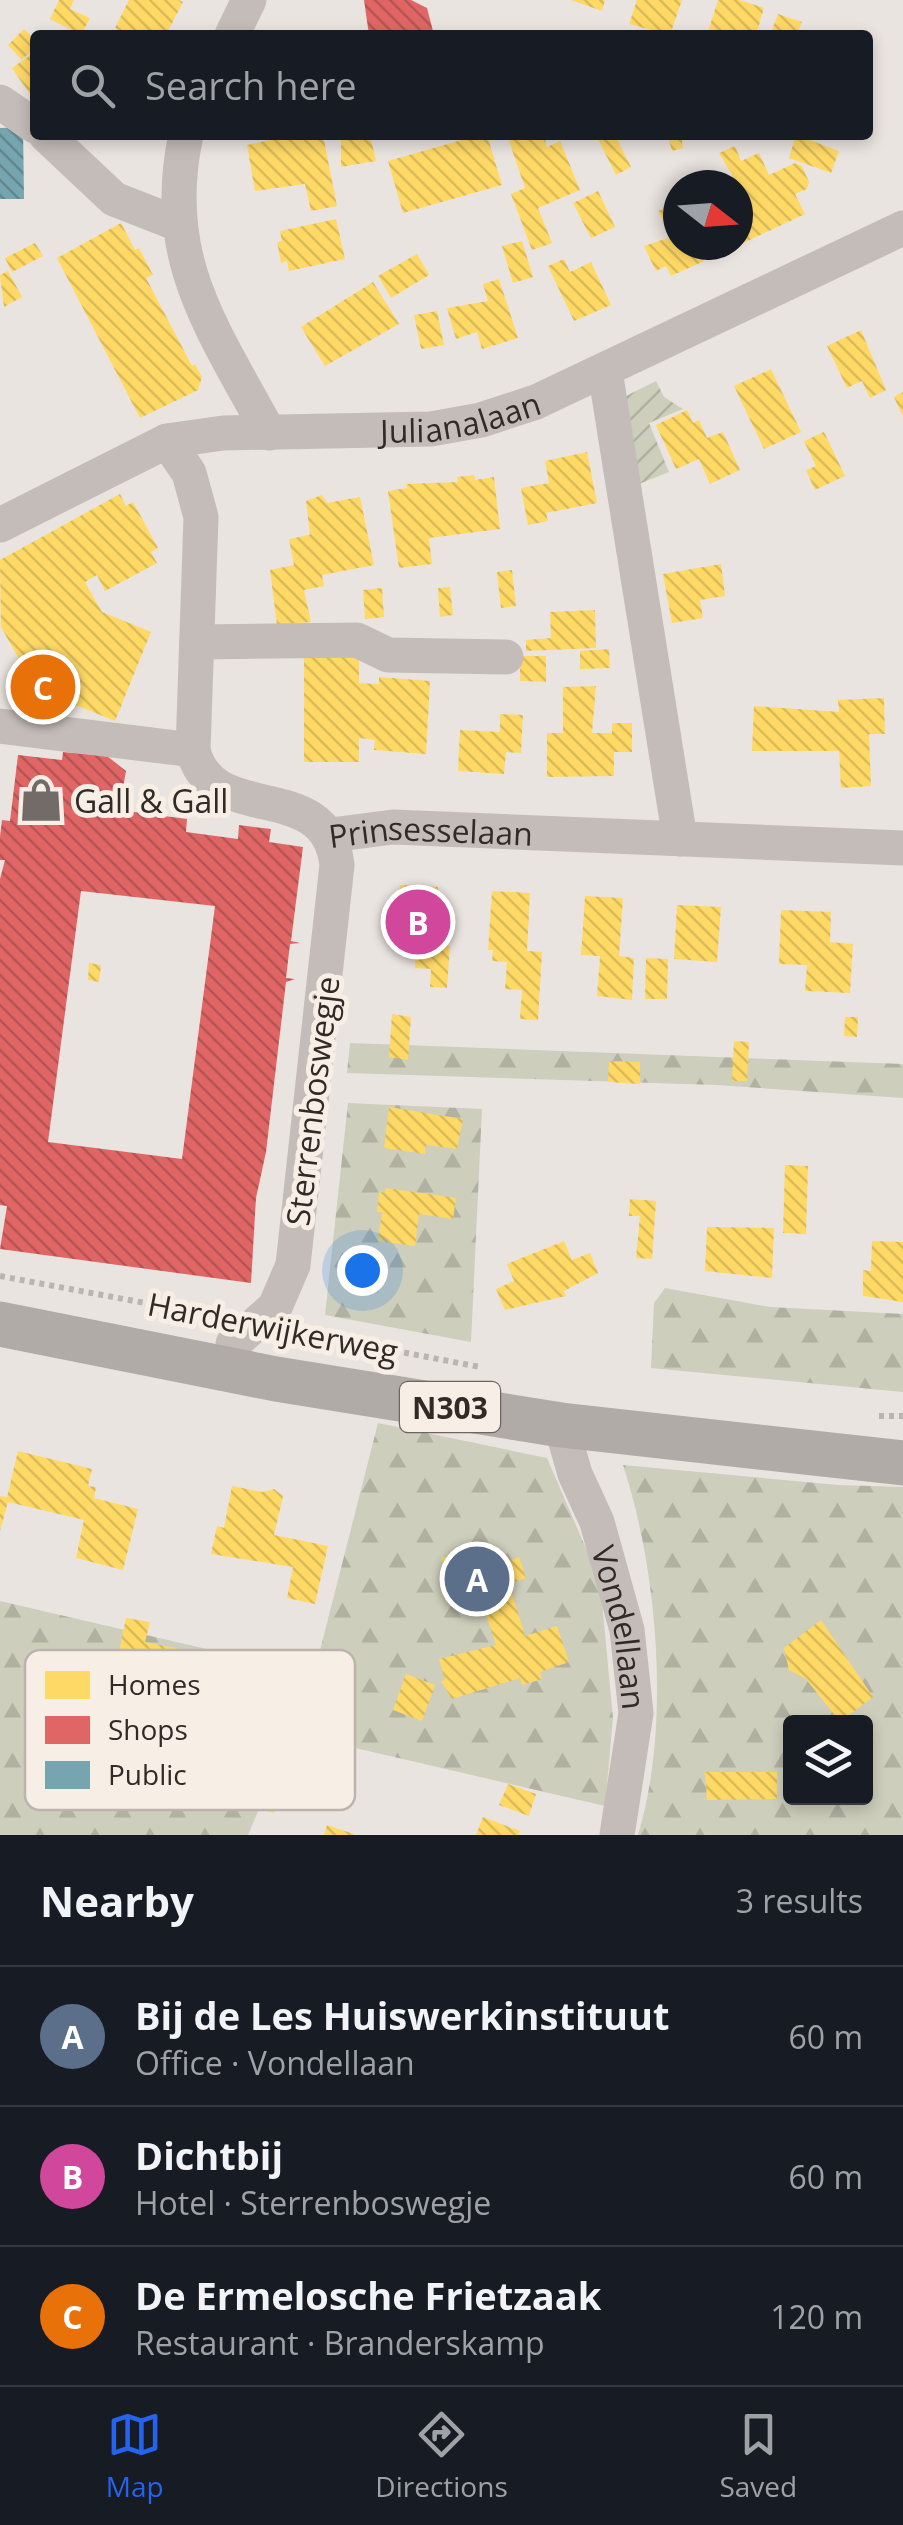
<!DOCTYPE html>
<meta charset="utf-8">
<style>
:root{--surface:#171b24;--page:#242831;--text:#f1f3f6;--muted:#9ea1a6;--line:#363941;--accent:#2563eb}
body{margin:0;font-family:"Open Sans",sans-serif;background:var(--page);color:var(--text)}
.controls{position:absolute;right:30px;bottom:30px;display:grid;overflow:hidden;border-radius:10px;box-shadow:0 5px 15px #0003}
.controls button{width:90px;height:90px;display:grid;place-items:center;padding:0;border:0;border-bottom:2px solid var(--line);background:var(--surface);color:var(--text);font:50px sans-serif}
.compass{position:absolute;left:663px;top:170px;width:90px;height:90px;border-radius:50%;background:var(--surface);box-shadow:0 5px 15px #0003;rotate:107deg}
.you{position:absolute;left:362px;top:1270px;width:35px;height:35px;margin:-25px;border:8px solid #fff;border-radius:50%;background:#1a73e8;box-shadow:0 0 0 15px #1a73e833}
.badge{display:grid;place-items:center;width:65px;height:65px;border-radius:50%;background:var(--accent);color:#fff;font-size:32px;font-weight:700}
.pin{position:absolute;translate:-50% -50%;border:5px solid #fff;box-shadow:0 2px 10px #0006}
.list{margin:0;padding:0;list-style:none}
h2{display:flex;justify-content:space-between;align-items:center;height:130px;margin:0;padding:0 40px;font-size:42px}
h2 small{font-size:32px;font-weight:400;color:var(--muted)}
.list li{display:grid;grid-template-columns:65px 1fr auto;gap:30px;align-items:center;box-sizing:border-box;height:140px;padding:0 40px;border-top:2px solid var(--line)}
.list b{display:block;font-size:38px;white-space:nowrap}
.list p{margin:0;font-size:32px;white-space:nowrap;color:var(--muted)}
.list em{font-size:32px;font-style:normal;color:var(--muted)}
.icon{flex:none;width:55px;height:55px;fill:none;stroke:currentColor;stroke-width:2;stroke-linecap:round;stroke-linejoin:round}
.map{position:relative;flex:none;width:903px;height:1835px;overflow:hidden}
.search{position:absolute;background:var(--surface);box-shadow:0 5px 15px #0003;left:30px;right:30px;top:30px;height:110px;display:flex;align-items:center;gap:25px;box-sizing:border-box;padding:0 35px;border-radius:10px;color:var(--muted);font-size:38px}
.sheet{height:550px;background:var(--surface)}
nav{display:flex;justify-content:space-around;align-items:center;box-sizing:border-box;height:140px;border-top:2px solid var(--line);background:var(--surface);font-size:28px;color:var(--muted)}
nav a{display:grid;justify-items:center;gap:5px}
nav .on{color:var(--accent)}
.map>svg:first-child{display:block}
.forest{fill:url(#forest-firs);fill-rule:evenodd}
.garden{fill:url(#garden-furrows)}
.homes{fill:url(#homes-back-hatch)}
.shops{fill:url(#shops-back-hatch);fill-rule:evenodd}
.public{fill:url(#public-back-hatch)}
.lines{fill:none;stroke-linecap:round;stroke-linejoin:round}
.path{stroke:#bbb4b1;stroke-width:6;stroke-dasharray:5 5;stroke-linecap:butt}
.minor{stroke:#c3bcb8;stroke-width:35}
.major{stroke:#b1aba8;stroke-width:45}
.labels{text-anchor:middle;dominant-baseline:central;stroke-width:10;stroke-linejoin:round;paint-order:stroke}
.shield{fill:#f7eee6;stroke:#6e6560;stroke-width:2.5}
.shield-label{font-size:30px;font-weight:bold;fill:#332a27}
.street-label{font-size:32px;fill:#332a27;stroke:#f7eee6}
.poi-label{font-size:32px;fill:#332a27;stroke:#f7eee6;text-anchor:start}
.key{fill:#f7eee6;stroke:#bcb3ad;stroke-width:2.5}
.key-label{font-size:28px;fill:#332a27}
</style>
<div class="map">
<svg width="903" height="1835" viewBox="0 0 903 1835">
<defs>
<pattern id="forest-firs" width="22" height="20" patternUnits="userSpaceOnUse" patternTransform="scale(2.5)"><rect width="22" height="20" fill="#cdcebb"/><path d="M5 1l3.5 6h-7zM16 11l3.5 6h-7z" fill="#b0b1a1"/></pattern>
<pattern id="garden-furrows" width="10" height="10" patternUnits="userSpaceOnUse" patternTransform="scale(2.5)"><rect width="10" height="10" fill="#cdcebb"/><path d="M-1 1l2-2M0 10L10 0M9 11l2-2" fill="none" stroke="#b0b1a1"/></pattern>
<pattern id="homes-back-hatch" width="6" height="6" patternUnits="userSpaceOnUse" patternTransform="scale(2.5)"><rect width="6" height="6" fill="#ffd966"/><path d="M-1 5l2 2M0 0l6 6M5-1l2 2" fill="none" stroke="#dbba58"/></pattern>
<pattern id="shops-back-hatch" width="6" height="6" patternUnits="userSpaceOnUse" patternTransform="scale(2.5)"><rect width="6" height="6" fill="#e06666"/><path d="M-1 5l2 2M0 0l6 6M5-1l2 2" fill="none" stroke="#b65454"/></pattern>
<pattern id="public-back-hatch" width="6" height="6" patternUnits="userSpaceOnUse" patternTransform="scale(2.5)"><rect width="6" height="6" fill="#76a5af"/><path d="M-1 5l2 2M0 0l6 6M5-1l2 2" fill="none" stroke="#61878e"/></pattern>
</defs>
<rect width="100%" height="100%" fill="#eae4e0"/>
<!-- forest -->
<g class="forest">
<path d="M350 1043 903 1064V1098L716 1085 347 1073Z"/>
<path d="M348 1103 482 1109 471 1342 325 1315Z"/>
<path d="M665 1288 770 1307 903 1314V1392L651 1368 654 1303Z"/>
<path d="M378 1423 547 1458 600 1581 613 1718 605 1806 291 1733 248 1835H0V1601L314 1674Z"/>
<path d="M623 1465 838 1485 903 1487V1835H638C671 1726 658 1572 623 1465ZM790 1722H866V1798H790Z"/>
</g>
<!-- garden -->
<path class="garden" d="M656 381 664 397 683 409 649 423 669 472 634 486 620 399Z"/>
<!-- homes -->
<g class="homes">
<path d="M59 0H74L70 9 90 18 81 35 50 19Z"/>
<path d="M129 0H179L183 2 166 35 135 30 128 35 115 28Z"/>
<path d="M571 0H605L602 11Z"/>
<path d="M637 0H682L670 35 629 24Z"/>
<path d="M718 0H740L764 8 756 35H707Z"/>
<path d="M778 14 802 22 797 35H770Z"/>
<path d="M24 29 35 40V47L22 60 8 45Z"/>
<path d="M35 52V94L32 97 12 68Z"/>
<path d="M292 135H323L337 206 311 211 305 184 255 191 247 145Z"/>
<path d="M370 135 376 161 341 167V137Z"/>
<path d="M479 135H487L502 185 403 213 388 161Z"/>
<path d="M507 135H544L547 147 560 141 580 190 538 208 552 243 532 250 511 194 525 188Z"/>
<path d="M596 135H615L631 167 616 175Z"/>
<path d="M796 135 839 151 831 173 789 158Z"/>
<path d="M681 137 683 148 672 151 669 140Z"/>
<path d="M735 146 741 161 759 153 769 175 795 163 802 166 809 182 807 189 795 194 805 214 741 244 738 185 719 153Z"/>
<path d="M598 191 615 227 591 238 573 203Z"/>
<path d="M676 203 678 245H696L704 261 671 276 666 266 656 271 644 246 671 237 658 211Z"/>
<path d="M336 219 345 259 289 271 287 261 281 263 277 242 282 241 280 231Z"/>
<path d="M121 223 135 250 139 248 153 275 146 278 192 366 195 364 202 377 198 390 140 418 57 258Z"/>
<path d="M522 241 533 277 513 283 502 246Z"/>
<path d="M35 243 43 256 12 272 5 258Z"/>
<path d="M417 254 429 275 391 298 378 276Z"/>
<path d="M564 259 570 272 591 262 611 305 574 321 548 266Z"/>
<path d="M8 271 22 297 4 307 0 275Z"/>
<path d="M499 279 518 338 482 349 477 332 456 339 447 308 488 301 483 284Z"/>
<path d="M373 282 399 324 325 366 301 327Z"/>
<path d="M437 311 444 345 421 349 414 315Z"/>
<path d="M861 330 886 390 870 398 862 381 847 388 827 346Z"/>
<path d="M771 369 801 432 764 449 734 386Z"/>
<path d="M903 392V417L894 397Z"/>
<path d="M687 410 693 423 699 420 707 438 723 432 740 470 710 484 699 459 676 469 656 425Z"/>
<path d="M824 432 845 476 815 490 806 470 816 466 804 441Z"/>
<path d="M587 452 597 503 546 513 548 521 528 525 521 488 549 483 545 461Z"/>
<path d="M474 475 475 480 494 477 500 529 429 538 432 564 399 568 388 491 407 488 406 484 458 482 457 477Z"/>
<path d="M120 494 126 506 133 502 158 548 151 552 157 563 105 591 97 575 85 582 102 612 151 632 115 721 36 689 1 627 0 560Z"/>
<path d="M322 495 327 503 360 497 374 565 322 575 324 586 304 590 311 622 277 625 270 570 294 565 289 539 310 535 306 501Z"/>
<path d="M721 564 725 596 700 600 703 618 672 623 663 574Z"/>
<path d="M512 570 516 606 501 608 497 572Z"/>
<path d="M450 587 453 615 440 617 438 588Z"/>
<path d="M382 588 384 617 365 619 363 590Z"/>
<path d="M595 610 596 648 526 651V640L551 638 550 612Z"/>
<path d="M609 649 610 668 580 669V651Z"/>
<path d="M304 656H359V683L379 684V677L430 681 426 754 374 750 375 740 359 738V762H304Z"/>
<path d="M520 656H546V682L520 681Z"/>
<path d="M596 686 592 733H612V723H632V752H614V776L547 777V733H563V687Z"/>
<path d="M884 698 885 734H869L871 786 841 788 839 751H752L754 706 839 712 838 700Z"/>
<path d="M500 714 523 715 521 753 506 752 504 774 458 771 460 730 500 732Z"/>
<path d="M400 885 438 887 434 945 450 946 447 988 430 987 431 969 415 968 416 945 396 943Z"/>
<path d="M492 891 530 893 527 951 542 952 538 1020 520 1019 522 990 505 989 507 962 492 961 493 950H488Z"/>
<path d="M585 896 623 898 619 956 634 958 632 1000 597 996 600 956 581 955Z"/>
<path d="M677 905 721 907 717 962 674 959Z"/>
<path d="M781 910 831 912 830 942 853 944 850 993 805 991 807 965 779 964Z"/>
<path d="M646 958 668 959 667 999H645Z"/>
<path d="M89 963 101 965 99 982 88 980Z"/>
<path d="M392 1014 411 1017 408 1060 389 1057Z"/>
<path d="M845 1017H858L857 1037 844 1036Z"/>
<path d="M734 1041 749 1042 747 1081H732Z"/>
<path d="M609 1061 640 1062V1084L608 1082Z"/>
<path d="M389 1107 463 1119 457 1149 426 1145 425 1154 384 1148Z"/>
<path d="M785 1165 808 1166 806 1234 783 1233Z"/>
<path d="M386 1188 456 1198 453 1219 419 1214 415 1246 378 1241 382 1212H377L379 1192 385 1193Z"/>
<path d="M630 1199 656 1201 652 1259 636 1258 640 1216H629Z"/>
<path d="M707 1227 774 1228 772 1278 705 1271Z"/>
<path d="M564 1241 572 1260 590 1253 598 1273 564 1291 566 1296 505 1310 496 1289 514 1281 507 1264Z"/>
<path d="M872 1241 903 1242V1302L863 1296V1270L871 1271Z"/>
<path d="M18 1451 92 1469 88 1486 96 1487 94 1498 138 1509 123 1570 76 1558 84 1520 8 1502 0 1531V1496L7 1497Z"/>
<path d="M232 1486 262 1492 274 1489 283 1496 274 1535 328 1546 315 1604 287 1598 293 1567 211 1554 217 1526 224 1528Z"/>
<path d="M479 1546 481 1552 497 1547 502 1563 519 1557 526 1578 509 1584 525 1636 557 1626 569 1662 540 1672 542 1679 522 1685 520 1678 452 1699 441 1681 445 1680 439 1659 496 1645 485 1611 476 1613 462 1582 450 1586 441 1558Z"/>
<path d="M126 1618 150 1622 145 1642 180 1649 174 1678 116 1666Z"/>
<path d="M821 1620 873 1697 840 1722 806 1679 789 1670 784 1648Z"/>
<path d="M406 1674 435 1685 422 1721 393 1710Z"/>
<path d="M705 1772H777V1799L707 1800Z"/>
<path d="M508 1784 536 1794 529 1816 499 1805Z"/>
<path d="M264 1790 280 1795 274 1813 257 1808Z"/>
<path d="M483 1817 520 1831 519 1835H476Z"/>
<path d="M327 1825 354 1834V1835H324Z"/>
</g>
<!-- shops -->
<g class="shops">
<path d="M364 0H411L427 8 434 35H369Z"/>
<path d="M63 752 107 756 126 771 119 810 187 819 186 832 238 839 239 825 271 829 269 842 303 847 291 941 300 943 290 944 286 978 295 979 286 982 266 1152 256 1198 251 1283 0 1249 7 1206 0 1205V879L5 860H0V837L2 820 10 821 18 755 62 760ZM81 891 215 906 182 1159 48 1142Z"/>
</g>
<!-- public -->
<path class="public" d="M23 127 24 199H0V128Z"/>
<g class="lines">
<!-- path -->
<g class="path">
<path d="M0 1276 215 1316"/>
<path d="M296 1332 480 1367"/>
<path d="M879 1416H903"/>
</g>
<!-- minor -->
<g class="minor">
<path d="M232 35 249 0"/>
<path d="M0 102 35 126"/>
<path d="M46 135 114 199 178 224"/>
<path d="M186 135C159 258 213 329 269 433"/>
<path d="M605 371 680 839"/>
<path d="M167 441 189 473 201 517 193 750C212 829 327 774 337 865L293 1265 275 1307 233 1344"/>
<path id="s1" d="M0 525 167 441 223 433 431 429 481 420 536 402 903 228"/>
<path d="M197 642 357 640 388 655 506 657"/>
<path d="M0 726 193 750"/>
<path id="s2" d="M331 835 393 827 903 848"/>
<path id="s3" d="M561 1425 575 1474 597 1522 627 1630 636 1713 617 1835"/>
</g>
<!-- major -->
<path class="major" d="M0 1324 276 1379 561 1425 903 1463"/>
</g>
<!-- icons -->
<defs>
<g id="shop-bare" transform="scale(3.45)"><path d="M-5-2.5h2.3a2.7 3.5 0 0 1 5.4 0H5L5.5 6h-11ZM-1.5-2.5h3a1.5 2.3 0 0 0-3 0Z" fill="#736b68" stroke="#f7eee6" stroke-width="2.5" paint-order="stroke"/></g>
</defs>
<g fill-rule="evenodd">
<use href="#shop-bare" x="41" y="800"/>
</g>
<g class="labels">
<!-- shield labels -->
<rect class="shield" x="400" y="1382" width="100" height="50" rx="8"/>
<g class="shield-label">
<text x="450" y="1407">N303</text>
</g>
<!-- street labels -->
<g class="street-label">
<text stroke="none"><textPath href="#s1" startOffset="482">Julianalaan</textPath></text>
<text stroke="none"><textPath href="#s2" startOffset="100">Prinsesselaan</textPath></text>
<text transform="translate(312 1101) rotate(-83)">Sterrenboswegje</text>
<text transform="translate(273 1327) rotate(11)">Harderwijkerweg</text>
<text stroke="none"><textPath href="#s3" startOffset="212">Vondellaan</textPath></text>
</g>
<!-- poi labels -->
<g class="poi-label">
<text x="74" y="800">Gall &amp; Gall</text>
</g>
</g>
<!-- legend -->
<rect x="25" y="1650" width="330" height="160" rx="15" class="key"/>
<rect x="45" y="1671" width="45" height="28" fill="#ffd966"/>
<rect x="45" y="1716" width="45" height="28" fill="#e06666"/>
<rect x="45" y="1761" width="45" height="28" fill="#76a5af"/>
<g class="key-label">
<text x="108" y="1695">Homes</text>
<text x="108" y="1740">Shops</text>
<text x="108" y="1785">Public</text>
</g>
</svg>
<div class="controls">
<button><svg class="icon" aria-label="layers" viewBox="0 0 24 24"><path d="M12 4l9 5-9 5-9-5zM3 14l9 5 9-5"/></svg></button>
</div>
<svg class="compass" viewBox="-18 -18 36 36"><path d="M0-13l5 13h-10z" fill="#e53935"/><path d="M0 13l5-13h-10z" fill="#9ea1a6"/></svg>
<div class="you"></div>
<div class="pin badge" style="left:477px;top:1579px;background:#5c6f8a">A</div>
<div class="pin badge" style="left:418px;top:922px;background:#d1479c">B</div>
<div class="pin badge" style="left:43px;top:687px;background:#e8710a">C</div>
<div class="search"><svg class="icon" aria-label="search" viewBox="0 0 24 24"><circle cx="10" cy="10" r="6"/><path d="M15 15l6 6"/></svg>Search here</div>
</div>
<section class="sheet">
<h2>Nearby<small>3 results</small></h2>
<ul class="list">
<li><span class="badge" style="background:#5c6f8a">A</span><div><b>Bij de Les Huiswerkinstituut</b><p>Office · Vondellaan</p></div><em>60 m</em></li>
<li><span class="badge" style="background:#d1479c">B</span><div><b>Dichtbij</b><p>Hotel · Sterrenboswegje</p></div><em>60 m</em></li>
<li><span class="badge" style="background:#e8710a">C</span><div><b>De Ermelosche Frietzaak</b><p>Restaurant · Branderskamp</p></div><em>120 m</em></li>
</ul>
</section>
<nav>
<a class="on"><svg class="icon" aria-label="map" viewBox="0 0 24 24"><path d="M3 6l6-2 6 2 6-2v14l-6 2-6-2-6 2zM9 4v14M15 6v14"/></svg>Map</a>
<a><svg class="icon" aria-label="directions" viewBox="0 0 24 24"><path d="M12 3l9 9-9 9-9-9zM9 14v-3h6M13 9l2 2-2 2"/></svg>Directions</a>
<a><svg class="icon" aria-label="saved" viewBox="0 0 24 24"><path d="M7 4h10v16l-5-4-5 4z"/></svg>Saved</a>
</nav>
